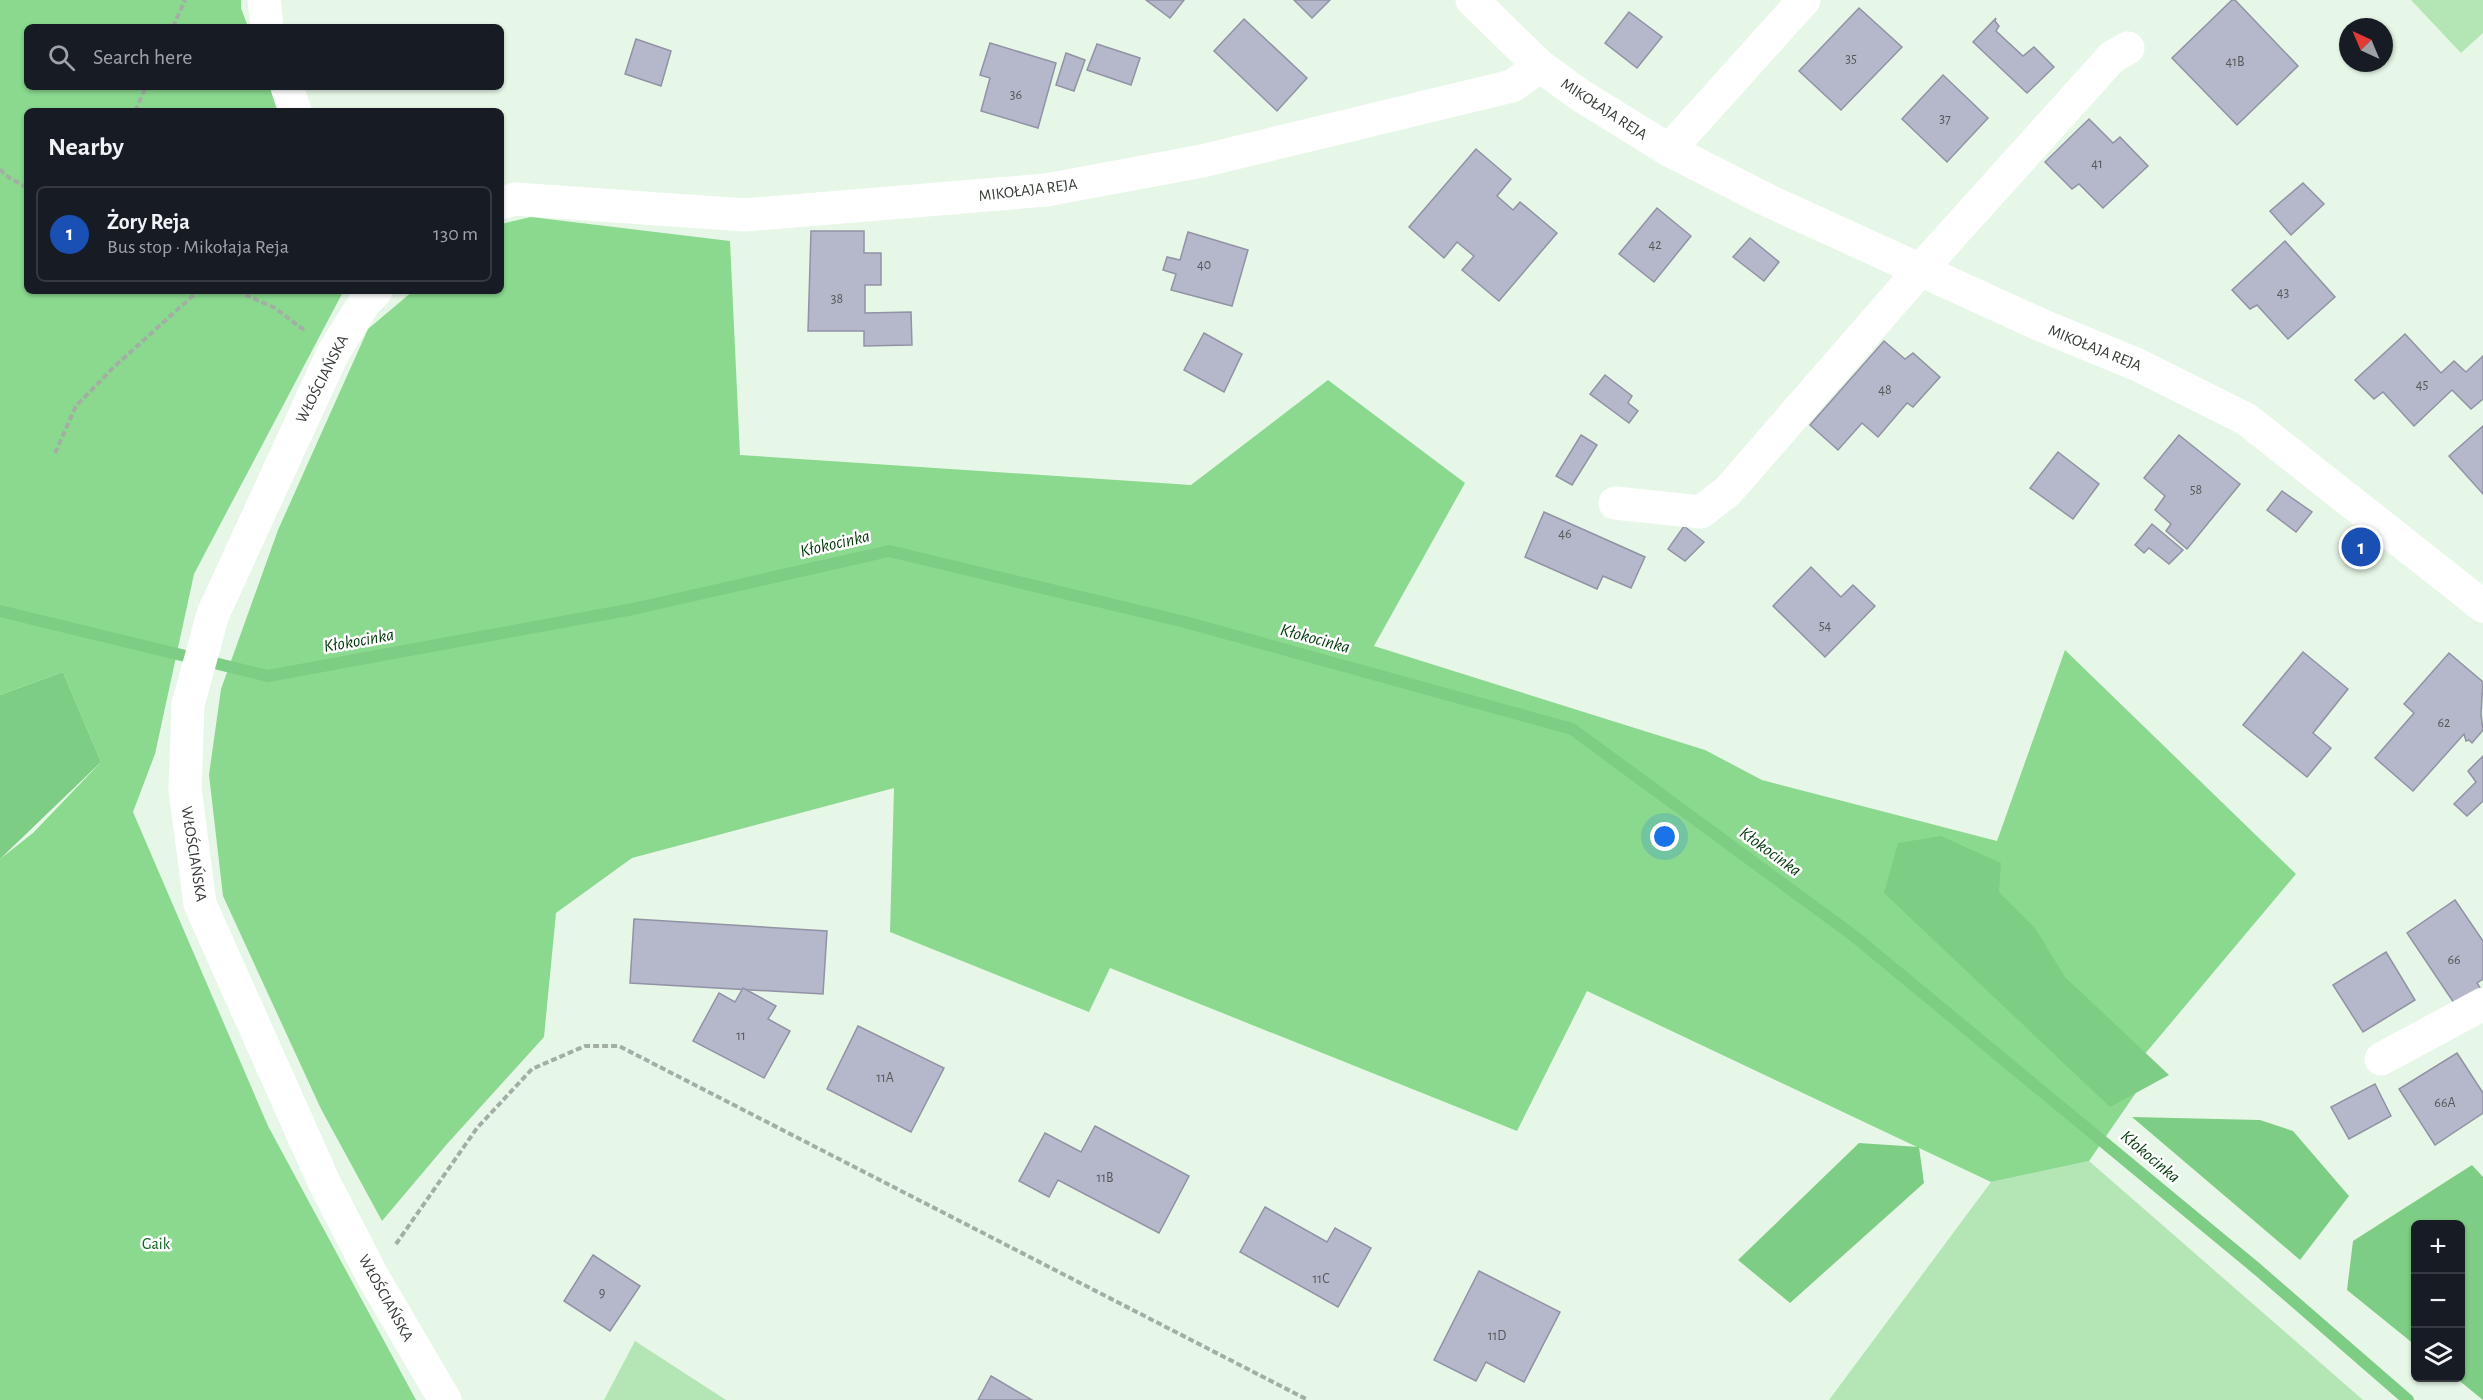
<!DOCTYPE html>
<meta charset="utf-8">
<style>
:root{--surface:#171b24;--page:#20242c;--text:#f1f3f6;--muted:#9ea1a6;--line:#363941;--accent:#0f766e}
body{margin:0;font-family:"Alegreya Sans",sans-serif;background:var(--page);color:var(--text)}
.controls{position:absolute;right:18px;bottom:18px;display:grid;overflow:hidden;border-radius:9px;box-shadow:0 2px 4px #0004}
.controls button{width:54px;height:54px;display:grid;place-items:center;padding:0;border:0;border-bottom:2px solid var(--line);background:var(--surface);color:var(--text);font:30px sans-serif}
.compass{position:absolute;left:2339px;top:18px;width:54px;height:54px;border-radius:50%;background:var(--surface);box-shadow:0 2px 4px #0004;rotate:316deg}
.you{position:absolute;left:1665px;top:837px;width:21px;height:21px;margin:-15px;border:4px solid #fff;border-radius:50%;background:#1a73e8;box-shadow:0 0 0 9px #1a73e833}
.badge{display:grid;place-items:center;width:39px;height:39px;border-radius:50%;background:var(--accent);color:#fff;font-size:20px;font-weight:700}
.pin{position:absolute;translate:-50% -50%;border:3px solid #fff;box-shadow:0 2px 6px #0006}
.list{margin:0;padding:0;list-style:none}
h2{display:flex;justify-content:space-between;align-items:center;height:78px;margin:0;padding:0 24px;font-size:26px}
h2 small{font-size:20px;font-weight:400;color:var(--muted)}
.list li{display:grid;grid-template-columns:39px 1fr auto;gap:18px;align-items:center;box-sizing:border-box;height:96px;margin:0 12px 12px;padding:0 12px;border:2px solid var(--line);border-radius:9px}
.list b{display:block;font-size:22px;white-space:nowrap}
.list p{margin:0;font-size:20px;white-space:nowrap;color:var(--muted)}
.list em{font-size:20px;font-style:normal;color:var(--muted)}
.icon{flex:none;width:33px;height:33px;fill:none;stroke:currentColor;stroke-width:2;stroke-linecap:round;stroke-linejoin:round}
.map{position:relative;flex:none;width:2483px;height:1400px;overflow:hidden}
.search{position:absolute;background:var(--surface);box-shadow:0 2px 4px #0004;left:24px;top:24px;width:480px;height:66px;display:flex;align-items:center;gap:15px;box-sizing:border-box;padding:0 21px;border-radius:9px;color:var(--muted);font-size:22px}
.panel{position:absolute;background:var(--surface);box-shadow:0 2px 4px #0004;left:24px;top:108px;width:480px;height:186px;border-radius:9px}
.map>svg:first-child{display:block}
.green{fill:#b3e6b4}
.forest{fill:#8ad98f}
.water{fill:#7ecd84}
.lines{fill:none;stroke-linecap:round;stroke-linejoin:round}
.stream{stroke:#7ecd84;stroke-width:12}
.building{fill:#b5b7ca;stroke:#9193a5;stroke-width:1.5}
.path{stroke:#a3afa3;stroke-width:4;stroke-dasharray:6 3;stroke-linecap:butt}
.minor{stroke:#fff;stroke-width:33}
.labels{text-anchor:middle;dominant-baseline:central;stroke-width:5;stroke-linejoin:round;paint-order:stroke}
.number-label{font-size:14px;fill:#555a5a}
.street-label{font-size:16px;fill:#353b35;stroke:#fff}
.park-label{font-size:16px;fill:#0c621f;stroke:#fff}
.water-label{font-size:18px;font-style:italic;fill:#003909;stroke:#fff}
</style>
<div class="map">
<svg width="2483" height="1400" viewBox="0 0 2483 1400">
<rect width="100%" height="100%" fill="#e7f7e7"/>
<!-- green -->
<g class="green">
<path d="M2411 0H2483V33L2461 53Z"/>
<path d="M2089 1161 2363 1400H1829L1991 1182Z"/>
<path d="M635 1341 726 1400H604Z"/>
</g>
<!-- forest -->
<g class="forest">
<path d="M0 0H241V8L248 27H27V87H270L279 111H27V291L343 292 194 574 155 754 133 812 268 1126 416 1400H0V859L33 833 101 762 63 672 0 695Z"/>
<path d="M531 217 730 241 740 455 1191 485 1328 380 1465 483 1374 646 1705 750 1762 780 1997 841 2065 650 2296 874 2144 1055 2142 1084 2089 1161 1991 1182 1587 991 1517 1131 1110 968 1089 1012 890 932 894 788 632 858 556 913 544 1037 447 1144 382 1221 321 1109 223 896 209 775 221 689 278 530 368 329 413 291H501V224Z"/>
</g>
<!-- water -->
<g class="water">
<path d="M63 672 101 762 0 859V695Z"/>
<path d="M1941 836 2001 863 1999 892 2035 928 2065 977 2169 1075 2110 1107 1884 893 1898 843Z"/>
<path d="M2132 1117 2260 1120 2293 1131 2349 1196 2300 1260Z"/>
<path d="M1859 1143 1919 1147 1924 1183 1790 1303 1738 1260Z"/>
<path d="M2472 1165 2483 1177V1400L2456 1378H2460V1224H2416L2415 1345 2347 1290 2353 1241Z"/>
</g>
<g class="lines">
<!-- stream -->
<path class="stream" d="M0 611 268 676 633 609 889 551 1185 622 1572 729 1854 936 2257 1269 2408 1400"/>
</g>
<!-- building -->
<g class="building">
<path d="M1146 0H1184L1170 18Z"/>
<path d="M1294 0H1330L1312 18Z"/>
<path d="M2232 0H2235L2298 66 2237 125 2172 58Z"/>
<path d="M1859 8 1902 47 1841 110 1799 71Z"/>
<path d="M1629 12 1662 37 1637 68 1605 43Z"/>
<path d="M1996 18 1995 21 1999 26 1996 31 2023 56 2034 47 2054 67 2027 93 1973 42Z"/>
<path d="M1244 19 1307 78 1277 111 1214 51Z"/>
<path d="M636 39 671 51 661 86 625 74Z"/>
<path d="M990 43 1056 63 1038 128 981 111 990 78 980 75Z"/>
<path d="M1097 44 1140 58 1131 85 1087 70Z"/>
<path d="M1066 53 1085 60 1074 91 1056 85Z"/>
<path d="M1943 75 1988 118 1947 162 1902 119Z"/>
<path d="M2089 119 2113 143 2120 137 2148 166 2103 208 2079 184 2072 189 2045 162Z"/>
<path d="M1476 149 1511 179 1497 196 1513 210 1520 202 1557 233 1499 301 1462 270 1474 256 1457 242 1444 258 1409 227Z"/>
<path d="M2303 183 2324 204 2291 235 2270 211Z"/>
<path d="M1657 208 1691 236 1654 282 1619 254Z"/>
<path d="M811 231H864V253H881V285H865V313L911 312 912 345 864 346V331H808Z"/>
<path d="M1188 232 1248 250 1232 306 1171 290 1176 274 1163 270 1167 257 1180 260Z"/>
<path d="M1750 238 1779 262 1764 281 1733 257Z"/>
<path d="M2285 241 2335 297 2288 339 2257 305 2250 309 2232 290Z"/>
<path d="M1204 333 1242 354 1224 392 1184 370Z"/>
<path d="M2405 334 2441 373 2454 361 2466 372 2483 356V399L2471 409 2452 390 2414 426 2383 392 2374 399 2355 380Z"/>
<path d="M1884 341 1905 359 1913 353 1940 377 1913 407 1907 403 1878 437 1862 423 1838 450 1810 425Z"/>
<path d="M1605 375 1632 396 1628 403 1638 411 1629 423 1590 394Z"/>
<path d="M2483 426V494L2449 456Z"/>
<path d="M1581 435 1597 445 1572 485 1556 476Z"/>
<path d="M2179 435 2240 484 2187 549 2166 531 2171 524 2155 510 2165 496 2144 478Z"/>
<path d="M2058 452 2099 484 2073 519 2030 488Z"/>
<path d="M2282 491 2312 512 2296 532 2267 510Z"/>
<path d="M1544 512 1645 557 1631 588 1603 576 1597 589 1525 557Z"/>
<path d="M2152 524 2183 550 2169 564 2149 548 2144 553 2135 545Z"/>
<path d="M1684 526 1704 542 1685 561 1668 549Z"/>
<path d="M1811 567 1841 597 1853 585 1875 606 1825 657 1773 606Z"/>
<path d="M2303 652 2348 689 2313 733 2331 748 2307 777 2243 725Z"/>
<path d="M2449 653 2483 682 2481 714 2483 730 2472 743 2469 740 2466 741 2464 734 2413 791 2375 758 2414 713 2404 704Z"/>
<path d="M2483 756V801L2467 816 2454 804 2476 782 2468 771Z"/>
<path d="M2455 900 2483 941V979L2477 983 2483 992 2458 1009 2407 933Z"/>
<path d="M634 919 827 931 823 994 630 983Z"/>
<path d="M2386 952 2415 1000 2363 1032 2333 985Z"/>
<path d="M743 988 776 1006 768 1019 790 1031 764 1078 693 1041 719 993 735 1002Z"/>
<path d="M858 1026 944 1068 911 1132 827 1089Z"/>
<path d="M2457 1053 2483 1093V1113L2435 1145 2399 1089Z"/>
<path d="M2375 1084 2391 1116 2349 1139 2331 1107Z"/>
<path d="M1095 1126 1189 1176 1159 1233 1058 1180 1049 1197 1019 1181 1045 1133 1081 1152Z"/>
<path d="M1265 1207 1327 1242 1335 1228 1371 1248 1338 1307 1240 1252Z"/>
<path d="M593 1255 640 1286 610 1331 564 1301Z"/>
<path d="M1479 1271 1560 1312 1524 1382 1486 1362 1476 1381 1434 1360Z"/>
<path d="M991 1376 1032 1400H978Z"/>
</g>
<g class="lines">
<!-- path -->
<g class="path">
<path d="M173 27 185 0"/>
<path d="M135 111 146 87"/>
<path d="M0 169 5 175 27 188"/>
<path d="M237 291 275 308 304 330"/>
<path d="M55 453 76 406 115 366 198 291"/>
<path d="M396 1244 477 1128 532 1069 585 1046H619L1308 1400"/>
</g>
<!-- minor -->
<g class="minor">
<path d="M264 0 267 27"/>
<path d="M1472 0 1540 66 1580 95 1669 150 1767 200 2041 325 2138 365 2246 419 2483 606"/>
<path d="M287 87 295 111"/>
<path d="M1669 150 1804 0"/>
<path d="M501 203 515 199 745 215 1046 190 1202 161 1512 86 1540 66"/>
<path d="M376 291 364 303 333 353 213 614 188 705 185 789 200 904 324 1182 373 1277 445 1400"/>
<path d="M1615 503 1701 512 1728 491 1921 269 2112 57 2128 48"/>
<path d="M2381 1059 2483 1004"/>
</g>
</g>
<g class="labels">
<!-- number labels -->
<g class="number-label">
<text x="1851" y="59">35</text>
<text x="2235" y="62">41B</text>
<text x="1016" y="95">36</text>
<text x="1945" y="119">37</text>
<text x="2097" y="164">41</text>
<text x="1655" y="245">42</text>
<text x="1204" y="265">40</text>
<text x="2283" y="293">43</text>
<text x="837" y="299">38</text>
<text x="2422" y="385">45</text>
<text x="1885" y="390">48</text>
<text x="2196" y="490">58</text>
<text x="1565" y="534">46</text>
<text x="1825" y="626">54</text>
<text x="2444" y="723">62</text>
<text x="2454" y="960">66</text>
<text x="741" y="1036">11</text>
<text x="885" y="1078">11A</text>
<text x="2445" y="1103">66A</text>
<text x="1105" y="1178">11B</text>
<text x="1321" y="1279">11C</text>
<text x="602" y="1293">9</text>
<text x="1497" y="1336">11D</text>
</g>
<!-- street labels -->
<g class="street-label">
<text transform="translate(1604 109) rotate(33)">MIKOŁAJA REJA</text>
<text transform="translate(1028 190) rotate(-7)">MIKOŁAJA REJA</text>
<text transform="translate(2095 348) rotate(22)">MIKOŁAJA REJA</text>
<text transform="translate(322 379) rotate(-63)">WŁOŚCIAŃSKA</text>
<text transform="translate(194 854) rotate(81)">WŁOŚCIAŃSKA</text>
<text transform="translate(386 1298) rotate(61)">WŁOŚCIAŃSKA</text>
</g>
<!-- park labels -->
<g class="park-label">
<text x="156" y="1244">Gaik</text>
</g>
<!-- water labels -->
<g class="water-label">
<text transform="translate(835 544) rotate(-13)">Kłokocinka</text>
<text transform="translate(1315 639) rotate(15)">Kłokocinka</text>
<text transform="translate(359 641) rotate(-10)">Kłokocinka</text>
<text transform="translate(1770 852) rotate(36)">Kłokocinka</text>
<text transform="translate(2150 1157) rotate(40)">Kłokocinka</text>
</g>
</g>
</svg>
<div class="controls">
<button>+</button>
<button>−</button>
<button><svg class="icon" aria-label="layers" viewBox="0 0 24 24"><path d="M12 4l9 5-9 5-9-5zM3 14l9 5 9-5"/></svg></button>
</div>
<svg class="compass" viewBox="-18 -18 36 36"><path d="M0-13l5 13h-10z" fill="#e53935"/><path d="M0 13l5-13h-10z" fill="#9ea1a6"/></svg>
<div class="you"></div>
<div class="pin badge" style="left:2361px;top:547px;background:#1a4fb4">1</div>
<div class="search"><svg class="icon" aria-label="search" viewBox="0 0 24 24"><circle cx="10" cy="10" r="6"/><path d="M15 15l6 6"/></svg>Search here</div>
<section class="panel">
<h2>Nearby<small></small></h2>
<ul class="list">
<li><span class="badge" style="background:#1a4fb4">1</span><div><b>Żory Reja</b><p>Bus stop · Mikołaja Reja</p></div><em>130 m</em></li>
</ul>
</section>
</div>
